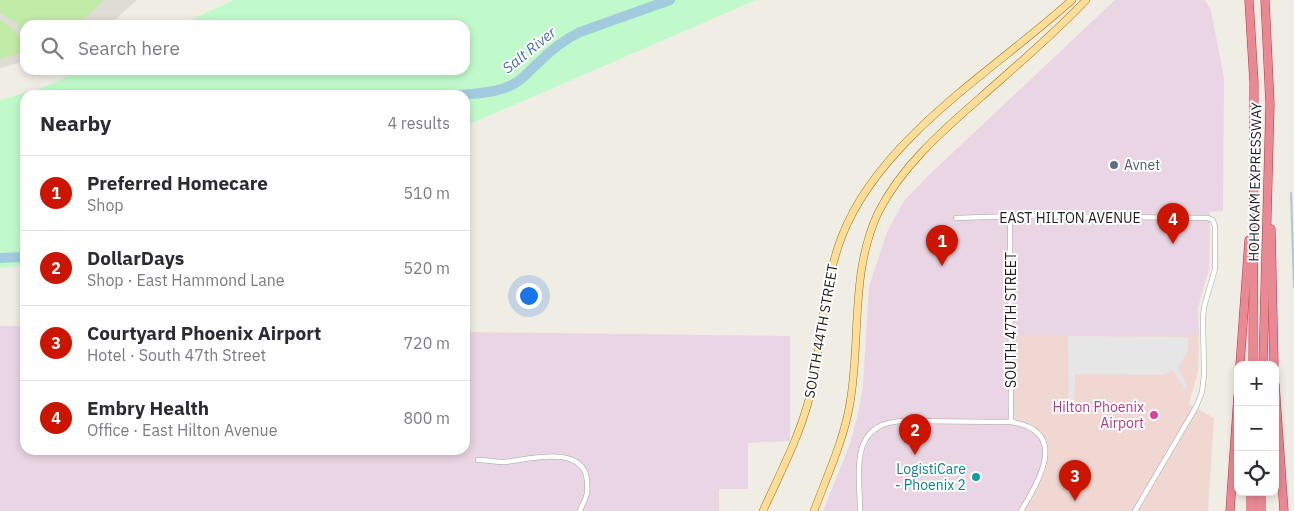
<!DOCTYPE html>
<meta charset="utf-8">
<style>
:root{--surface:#fff;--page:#f7f7f7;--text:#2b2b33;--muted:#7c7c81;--line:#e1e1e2;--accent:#cc1500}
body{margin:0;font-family:"IBM Plex Sans",sans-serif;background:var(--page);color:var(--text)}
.controls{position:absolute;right:15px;bottom:15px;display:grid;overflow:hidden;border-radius:10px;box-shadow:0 2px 8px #0003}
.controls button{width:45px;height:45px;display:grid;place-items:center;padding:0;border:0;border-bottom:1px solid var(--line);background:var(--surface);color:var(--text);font:25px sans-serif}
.you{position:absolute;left:528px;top:295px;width:18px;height:18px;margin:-12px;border:4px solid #fff;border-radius:50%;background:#1a73e8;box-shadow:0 0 0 8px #1a73e833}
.badge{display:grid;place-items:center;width:32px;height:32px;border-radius:50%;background:var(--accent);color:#fff;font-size:16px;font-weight:700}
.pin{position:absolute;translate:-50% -41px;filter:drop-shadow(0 1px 2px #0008)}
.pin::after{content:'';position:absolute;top:26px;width:18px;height:15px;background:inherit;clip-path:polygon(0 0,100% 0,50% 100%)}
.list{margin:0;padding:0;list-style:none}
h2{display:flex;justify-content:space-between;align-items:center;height:65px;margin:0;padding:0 20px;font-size:21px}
h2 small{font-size:16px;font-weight:400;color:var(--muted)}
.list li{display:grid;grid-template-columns:32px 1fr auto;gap:15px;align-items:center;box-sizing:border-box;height:75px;padding:0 20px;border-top:1px solid var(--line)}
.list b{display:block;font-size:19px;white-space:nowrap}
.list p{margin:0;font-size:16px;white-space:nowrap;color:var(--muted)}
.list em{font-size:16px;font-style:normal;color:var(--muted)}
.icon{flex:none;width:28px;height:28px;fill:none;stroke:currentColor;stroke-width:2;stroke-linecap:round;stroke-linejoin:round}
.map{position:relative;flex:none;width:1294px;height:511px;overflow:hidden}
.search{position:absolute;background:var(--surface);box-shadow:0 2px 8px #0003;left:20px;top:20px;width:450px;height:55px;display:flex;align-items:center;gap:12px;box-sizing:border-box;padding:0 18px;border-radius:15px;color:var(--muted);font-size:19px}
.panel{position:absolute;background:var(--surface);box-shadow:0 2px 8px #0003;left:20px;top:90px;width:450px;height:365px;border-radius:15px}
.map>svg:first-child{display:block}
.commercial{fill:#f1d7d2}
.industrial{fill:#e9d5e3}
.airport{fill:#dedcd5}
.grass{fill:#c2eba8}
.park{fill:#c0faca}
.parking{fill:#e6e6e6}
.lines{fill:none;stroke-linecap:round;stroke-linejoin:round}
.stream{stroke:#a3cbde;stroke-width:2}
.river{stroke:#a3cbde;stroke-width:10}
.minor-casing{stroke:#a5a5a5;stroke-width:5.5}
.primary-casing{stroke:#987500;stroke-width:8}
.motorway-casing{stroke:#de204e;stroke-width:9}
.minor{stroke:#fff;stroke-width:4.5}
.primary{stroke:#fedd9a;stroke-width:7}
.motorway{stroke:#e88a92;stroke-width:8}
.service-dot{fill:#5c6f8a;stroke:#fff;stroke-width:2}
.hotel-dot{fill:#d1479c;stroke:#fff;stroke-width:2}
.culture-dot{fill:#0f9aa8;stroke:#fff;stroke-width:2}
.labels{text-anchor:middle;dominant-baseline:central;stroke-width:4;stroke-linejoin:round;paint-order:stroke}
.service-label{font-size:14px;fill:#4e5e75;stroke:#fff;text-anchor:start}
.street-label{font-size:14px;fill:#1e1e1e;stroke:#fff}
.hotel-label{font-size:14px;fill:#b23c85;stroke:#fff;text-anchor:end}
.culture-label{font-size:14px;fill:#0d838f;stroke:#fff;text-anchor:end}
.water-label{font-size:15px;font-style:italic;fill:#4871b0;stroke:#fff}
</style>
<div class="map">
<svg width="1294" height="511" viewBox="0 0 1294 511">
<rect width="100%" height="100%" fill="#efede4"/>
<!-- commercial -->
<path class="commercial" d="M1174 334 1199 335 1198 371 1189 404 1214 418 1208 511H1021L1011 422 1010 335Z"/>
<!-- industrial -->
<g class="industrial">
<path d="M1115 0H1205L1211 11 1224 78 1223 211 1210 212 1209 269 1198 308 1199 335H1010L1011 422 1023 424 1041 437 1046 457 1021 511H823L850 444 858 414 863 387 869 287 887 232 904 201 927 177Z"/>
<path d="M0 326H25V450H465V332L790 336V441L748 443V489H719V511H0Z"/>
</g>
<!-- airport -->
<path class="airport" d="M0 0H137L109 25H25V61L0 68Z"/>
<!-- grass -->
<g class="grass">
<path d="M0 0H105L76 25H25V34L19 25 0 13Z"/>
<path d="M0 20C17 30 19 34 25 52L0 59Z"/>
</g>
<!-- park -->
<path class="park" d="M234 0H756L465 126V95H25V265L0 268V100L40 89 82 70H465V25H180Z"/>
<!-- parking -->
<path class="parking" d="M1068 336 1188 337V351L1178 367 1187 387 1184 389 1173 370 1163 375 1075 374 1074 408H1069Z"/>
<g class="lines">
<!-- stream -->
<path class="stream" d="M1291 193 1294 287"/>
<!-- river -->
<g class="river">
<path d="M460 95C479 93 500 93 517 82 524 78 530 70 537 64 550 51 563 40 580 32L670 0"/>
<path d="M0 258 25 257"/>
</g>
<!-- minor casing -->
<g class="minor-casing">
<g id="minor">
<path d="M956 218 1020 216 1208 218 1213 220 1215 227V269L1204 307 1203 318 1204 375 1202 392 1196 407 1135 511"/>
<path d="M1011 422 1010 223 1013 218"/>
<path d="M478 460C486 460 496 462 505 462 530 459 584 444 587 481 587 485 588 490 587 493 586 499 582 505 580 511"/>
<path d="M860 511C860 472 848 423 903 421L1011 422C1069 431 1040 479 1021 511"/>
</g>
</g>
<!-- primary casing -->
<g class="primary-casing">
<g id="primary">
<path d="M763 511C779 475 799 438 809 399 823 345 821 290 842 236 880 138 996 69 1072 0"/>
<path d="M814 511C827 476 844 440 850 403 861 340 850 273 878 213 901 167 942 131 980 98 1016 66 1053 35 1086 0"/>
</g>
</g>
<!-- motorway casing -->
<g class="motorway-casing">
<g id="motorway">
<path d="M1249 0 1254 83 1253 365"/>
<path d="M1271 229 1274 365"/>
<path d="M1240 365 1249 240"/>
<path d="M1263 365 1270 104 1265 0"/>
<path d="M1275 384 1284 511"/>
<path d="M1230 511 1238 396"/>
<path d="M1251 511V492"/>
<path d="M1261 511V492"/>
</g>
</g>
<!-- minor -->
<use href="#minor" class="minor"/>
<!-- primary -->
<use href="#primary" class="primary"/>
<!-- motorway -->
<use href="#motorway" class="motorway"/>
</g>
<!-- markers -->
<circle class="service-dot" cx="1114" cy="165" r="5"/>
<circle class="hotel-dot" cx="1154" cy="415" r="5"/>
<circle class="culture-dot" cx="976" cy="477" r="5"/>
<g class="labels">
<!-- service labels -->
<g class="service-label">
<text x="1124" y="165">Avnet</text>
</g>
<!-- street labels -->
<g class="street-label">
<text transform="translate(1255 182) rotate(-89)">HOHOKAM EXPRESSWAY</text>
<text x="1070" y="218">EAST HILTON AVENUE</text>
<text transform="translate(1011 320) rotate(-90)">SOUTH 47TH STREET</text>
<text transform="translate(821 331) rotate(-80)">SOUTH 44TH STREET</text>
</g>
<!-- hotel labels -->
<g class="hotel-label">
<text x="1144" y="407">Hilton Phoenix<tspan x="1144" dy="16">Airport</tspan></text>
</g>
<!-- culture labels -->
<g class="culture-label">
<text x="966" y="469">LogistiCare<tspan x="966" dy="16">- Phoenix 2</tspan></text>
</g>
<!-- water labels -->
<g class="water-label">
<text transform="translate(529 50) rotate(-39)">Salt River</text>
</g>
</g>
</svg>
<div class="controls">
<button>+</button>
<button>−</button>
<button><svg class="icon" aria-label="locate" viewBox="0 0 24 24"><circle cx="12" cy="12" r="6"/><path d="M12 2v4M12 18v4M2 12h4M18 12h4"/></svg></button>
</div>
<div class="you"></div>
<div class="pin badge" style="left:942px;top:266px">1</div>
<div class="pin badge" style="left:915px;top:455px">2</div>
<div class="pin badge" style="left:1075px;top:501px">3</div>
<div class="pin badge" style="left:1173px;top:244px">4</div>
<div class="search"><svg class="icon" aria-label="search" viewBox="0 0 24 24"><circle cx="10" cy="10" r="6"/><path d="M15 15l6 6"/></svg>Search here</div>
<section class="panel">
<h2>Nearby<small>4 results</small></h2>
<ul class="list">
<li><span class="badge">1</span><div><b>Preferred Homecare</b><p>Shop</p></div><em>510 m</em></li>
<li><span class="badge">2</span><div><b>DollarDays</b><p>Shop · East Hammond Lane</p></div><em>520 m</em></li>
<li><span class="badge">3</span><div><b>Courtyard Phoenix Airport</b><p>Hotel · South 47th Street</p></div><em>720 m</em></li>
<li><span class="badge">4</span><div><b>Embry Health</b><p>Office · East Hilton Avenue</p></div><em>800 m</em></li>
</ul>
</section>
</div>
